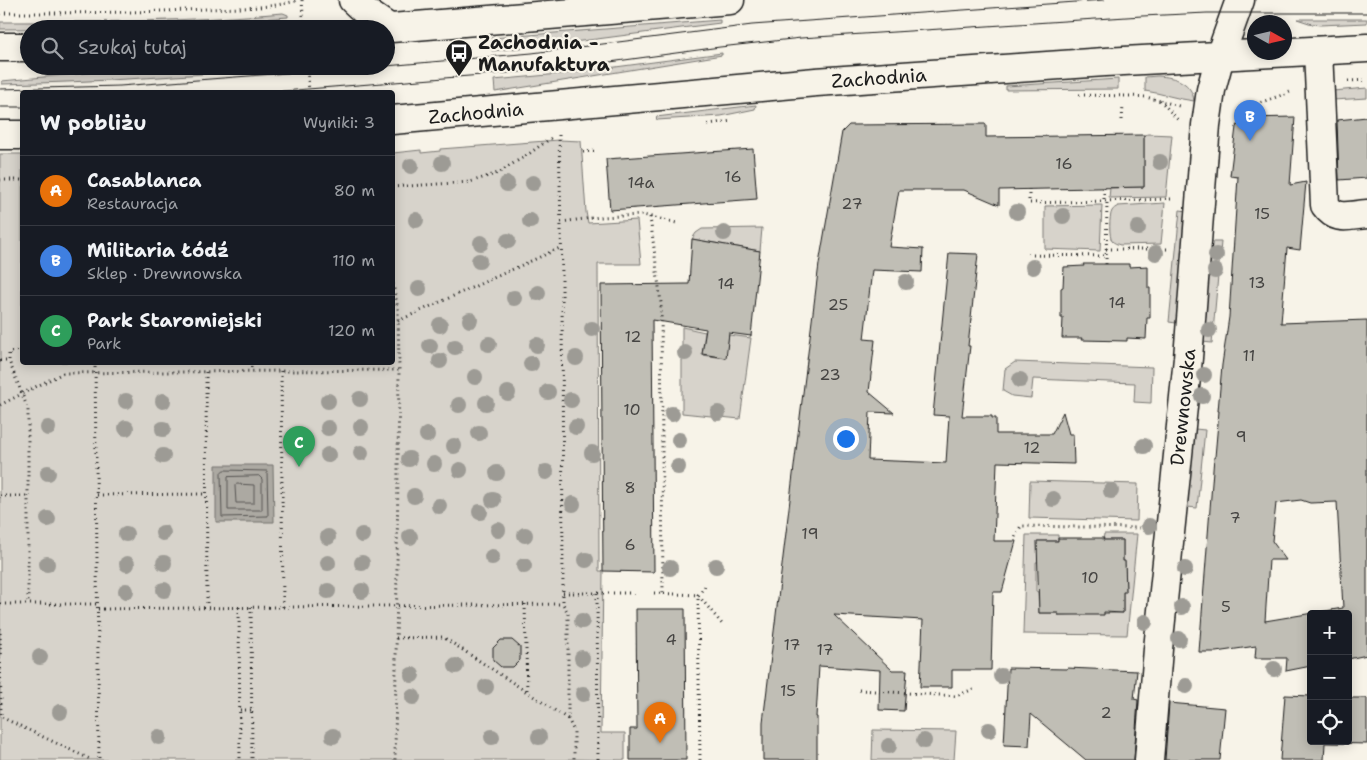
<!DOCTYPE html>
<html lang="pl">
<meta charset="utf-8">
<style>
:root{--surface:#171b24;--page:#242831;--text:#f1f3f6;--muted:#9ea1a6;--line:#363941;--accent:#1a73e8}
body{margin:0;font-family:"Shantell Sans",sans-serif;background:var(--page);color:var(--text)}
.controls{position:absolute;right:15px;bottom:15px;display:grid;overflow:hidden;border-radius:5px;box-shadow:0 2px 12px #0003}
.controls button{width:45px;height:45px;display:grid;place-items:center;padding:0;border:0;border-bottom:1px solid var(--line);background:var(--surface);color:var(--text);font:25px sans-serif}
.compass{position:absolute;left:1247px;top:15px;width:45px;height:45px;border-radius:50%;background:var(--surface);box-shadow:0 2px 12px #0003;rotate:98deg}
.you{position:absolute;left:845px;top:438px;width:18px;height:18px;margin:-12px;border:4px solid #fff;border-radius:50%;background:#1a73e8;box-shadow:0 0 0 8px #1a73e833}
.badge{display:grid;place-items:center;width:32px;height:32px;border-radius:50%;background:var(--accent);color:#fff;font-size:16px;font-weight:700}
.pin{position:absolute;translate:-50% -41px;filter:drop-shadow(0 1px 2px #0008)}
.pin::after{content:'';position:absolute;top:26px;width:18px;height:15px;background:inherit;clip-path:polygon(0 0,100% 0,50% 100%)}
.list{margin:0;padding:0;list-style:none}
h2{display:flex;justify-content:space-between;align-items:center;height:65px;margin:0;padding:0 20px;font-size:21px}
h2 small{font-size:16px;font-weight:400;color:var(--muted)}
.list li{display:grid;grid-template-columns:32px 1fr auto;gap:15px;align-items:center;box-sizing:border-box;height:70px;padding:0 20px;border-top:1px solid var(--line)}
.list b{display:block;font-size:19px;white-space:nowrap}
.list p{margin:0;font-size:16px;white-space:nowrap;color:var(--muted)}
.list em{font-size:16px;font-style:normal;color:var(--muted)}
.icon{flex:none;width:28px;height:28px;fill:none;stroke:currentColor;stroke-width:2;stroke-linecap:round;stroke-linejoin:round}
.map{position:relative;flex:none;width:1367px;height:760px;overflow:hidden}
.search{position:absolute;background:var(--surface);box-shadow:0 2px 12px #0003;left:20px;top:20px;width:375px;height:55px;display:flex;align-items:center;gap:12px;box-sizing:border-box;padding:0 18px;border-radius:28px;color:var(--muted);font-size:19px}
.panel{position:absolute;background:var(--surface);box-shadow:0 2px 12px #0003;left:20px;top:90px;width:375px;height:275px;border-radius:5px}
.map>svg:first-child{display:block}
.green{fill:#d7d3cb;stroke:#7a7874}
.water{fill:#aca9a2;stroke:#72716c}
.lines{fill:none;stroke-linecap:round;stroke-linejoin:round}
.shore{stroke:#565452;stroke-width:1}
.building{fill:#c0beb5;stroke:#1c1c1c;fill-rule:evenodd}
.minor-casing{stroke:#1c1c1c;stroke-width:31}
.major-casing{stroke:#1c1c1c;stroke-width:31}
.path{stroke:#1c1c1c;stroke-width:3;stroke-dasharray:1 4;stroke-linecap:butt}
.minor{stroke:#f7f3e8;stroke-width:28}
.major{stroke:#f7f3e8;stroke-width:28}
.tram{stroke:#1c1c1c;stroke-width:1}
.tree{fill:#9d9b95}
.labels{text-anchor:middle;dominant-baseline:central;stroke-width:4.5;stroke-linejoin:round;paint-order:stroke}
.number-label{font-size:16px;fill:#454442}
.poi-label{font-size:19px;font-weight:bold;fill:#1c1c1c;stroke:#f7f3e8;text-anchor:start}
.street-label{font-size:19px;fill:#1c1c1c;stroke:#f7f3e8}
</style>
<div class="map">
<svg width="1367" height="760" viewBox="0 0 1367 760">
<rect width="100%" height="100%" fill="#f7f3e8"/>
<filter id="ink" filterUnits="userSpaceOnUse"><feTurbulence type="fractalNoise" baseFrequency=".02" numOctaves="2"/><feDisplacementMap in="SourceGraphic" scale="10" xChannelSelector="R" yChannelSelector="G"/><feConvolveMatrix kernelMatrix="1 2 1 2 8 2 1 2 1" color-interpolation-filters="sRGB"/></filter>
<g filter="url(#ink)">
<!-- green -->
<g class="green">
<path d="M283 13 288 15V17L146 28 0 29V22C94 22 189 22 283 13Z"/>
<path d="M1297 19H1367V23L1320 25 1312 24Z"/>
<path d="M720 20V23L566 43 492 51 491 38Z"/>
<path d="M722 53V55L495 92 494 80 570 73Z"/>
<path d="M159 66H293V67C196 75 100 82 2 84V81Z"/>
<path d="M1158 76C1175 77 1192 82 1194 101 1177 99 1161 93 1145 91V77Z"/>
<path d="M1118 79V89L1006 90V86Z"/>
<path d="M1367 88V98L1333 100V91Z"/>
<path d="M756 105 755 109 721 116 657 120 656 117Z"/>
<path d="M1148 134 1172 135 1166 197 1109 198 1110 188 1144 187V135Z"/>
<path d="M559 140 581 141 586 212 588 223 637 220 641 264H598L599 571H603L601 733H625V760L568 759V760H0V154H22V362H392L393 153 421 150V153L440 151V149Z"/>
<path d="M1165 203 1161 244 1120 245C1117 244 1114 243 1112 241 1109 237 1109 216 1112 211 1114 208 1115 208 1118 206Z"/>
<path d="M1102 205 1100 251 1045 249V206Z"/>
<path d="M1180 210 1187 211 1176 323 1169 322Z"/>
<path d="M762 228 760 251 692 239 696 233 702 229Z"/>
<path d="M1211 242H1221L1212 343 1202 342Z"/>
<path d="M682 327 705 332 702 355 725 358 729 335 751 338 740 419 682 413Z"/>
<path d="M1015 362 1152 367 1151 403 1134 402 1135 383 1033 379 1031 398 1012 396 1003 391 1005 369Z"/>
<path d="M1195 429 1205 430 1197 508 1187 507Z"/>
<path d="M1030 481 1138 484 1137 521 1029 518Z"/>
<path d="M1104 534H1137L1127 635 1023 634 1026 535H1058V541H1038L1039 562H1036V591L1038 592 1039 613H1058V615L1123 613V592L1126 591 1125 562 1123 561V540H1103Z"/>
<path d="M873 730 956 731 954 760H872Z"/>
</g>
<!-- water -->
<path class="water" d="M216 465H273L274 522H216Z"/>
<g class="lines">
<!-- shore -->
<g class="shore">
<path d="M224 470 267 471 268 516 222 517 221 473Z"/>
<path d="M259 476 262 479V510H228V477Z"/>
<path d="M237 484 254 485V503H236L235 486Z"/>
</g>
</g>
<!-- building -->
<g class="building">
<path d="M1295 117 1290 185 1306 182 1300 250 1287 248 1281 323 1367 320V655L1348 659V614H1311V666L1286 671 1287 658H1255L1256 646 1216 652H1199L1214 457H1215L1219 411H1218L1222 365 1229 317 1238 177 1230 176 1236 127 1244 118ZM1301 500 1310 503 1337 502 1343 608 1265 621 1269 560H1286L1272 541 1276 503Z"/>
<path d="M1367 117V178L1339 180 1337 120Z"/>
<path d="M986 124V137L1144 135V187L999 190V205L964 190H899L889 247 923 249 922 272 872 270 864 339 875 340 869 392 894 413 870 412 868 460 946 463 949 416 933 415 949 253 978 254 968 346H970L962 416H992V418H996V434H1052L1063 412 1069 434H1073L1074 464 997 462 994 541H1016L1002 592H993L991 670H952V687H920L923 620 834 615 892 670H907L904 711 879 710 880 670 819 666 816 717H817V760H763V722L801 409 819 264 842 132 849 125Z"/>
<path d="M753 149 757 199 610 210 606 159Z"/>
<path d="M692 239 760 251 751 336 729 333 726 358 702 354 706 329 652 320 654 572 603 571 601 285 689 284Z"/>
<path d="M1083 264H1129V267L1148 266V288H1150V318H1147L1146 339 1127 338V341L1081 340 1082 338H1062L1063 318H1061V288L1063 287 1064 267 1084 266Z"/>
<path d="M1058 538H1104L1103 540H1123V561H1125L1126 592H1123V613L1104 612V615H1058V613H1039L1037 541H1058Z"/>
<path d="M636 609H685L686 760H630V729H637Z"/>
<path d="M501 640H512L520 647V660L513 667H501L493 660V648Z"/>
<path d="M1008 668 1067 669V668L1137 671 1134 699 1138 700 1134 760H1086L1031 714 1029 746 1004 745Z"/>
<path d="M1285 695 1311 696V741H1348V698H1367V744L1325 743 1324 760H1280Z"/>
<path d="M1169 703 1225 708 1220 760H1165Z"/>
</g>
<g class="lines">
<!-- minor casing -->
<g class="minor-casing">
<g id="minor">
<path d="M353 0 367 13 389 28"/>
<path d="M1318 51 1325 205C1337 222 1348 215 1367 214"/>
<path d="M1149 760 1158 649 1188 358 1206 125 1211 90 1220 56"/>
</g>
</g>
<!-- major casing -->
<g class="major-casing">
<g id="major">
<path d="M379 29 730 0"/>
<path d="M0 47H29"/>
<path d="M1220 56 1240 0"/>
<path d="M392 120 816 82 1105 62 1367 48"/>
<path d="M0 135H22"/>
</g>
</g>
<!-- path -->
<g class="path">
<path d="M302 0 304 29"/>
<path d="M0 13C68 13 136 13 204 9 235 8 269 9 299 0"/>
<path d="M307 66 309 92"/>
<path d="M1348 81 1367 80"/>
<path d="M1079 95 1130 96 1146 97 1179 106"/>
<path d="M1160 100 1178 120"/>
<path d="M1238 113C1254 103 1273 99 1290 92"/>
<path d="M1122 120 1123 106"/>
<path d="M708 124 732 121"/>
<path d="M559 135 562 275 563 604 568 613V719L574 731V760"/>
<path d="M583 152 596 151"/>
<path d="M0 180H22"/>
<path d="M392 187 470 182 498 173 530 153 554 136"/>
<path d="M1104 188V201"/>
<path d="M1029 189V203L1172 199"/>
<path d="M650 217 661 303 663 593"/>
<path d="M561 222 600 217 643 215 677 223"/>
<path d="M1106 249H1169"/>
<path d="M1028 255 1106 256"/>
<path d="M1106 264 1107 201"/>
<path d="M392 279 398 309 399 370 395 760"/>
<path d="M398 321 562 247"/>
<path d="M22 351 9 352V361L28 409V604"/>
<path d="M0 361H9"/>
<path d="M95 362 99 760"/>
<path d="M251 362V371"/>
<path d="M281 371 283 607"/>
<path d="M206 372 207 607"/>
<path d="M0 405 63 373 399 370"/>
<path d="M97 495 207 494"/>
<path d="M0 496H28"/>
<path d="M1015 537 1021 526 1141 528"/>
<path d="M563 593H636"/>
<path d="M597 593 598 760"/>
<path d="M654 593 698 595 722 624"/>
<path d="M0 604H98"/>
<path d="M525 604 527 692"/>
<path d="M239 607 240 760"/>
<path d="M251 607 252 760"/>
<path d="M98 609 563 604"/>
<path d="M0 628 1 717 92 760"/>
<path d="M396 638 443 637 568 719"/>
<path d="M859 690 956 696 976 688"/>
<path d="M240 710H252"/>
<path d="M700 760 698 595 707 584"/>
</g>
<!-- minor -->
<use href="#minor" class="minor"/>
<!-- major -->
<use href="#major" class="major"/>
<!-- tram -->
<g class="tram">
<path d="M386 66 532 53 752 25 1104 0"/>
<path d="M0 89 120 86 377 66"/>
<path d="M271 92 531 71 610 62 720 47 801 38 1142 16 1207 13H1367"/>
<path d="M0 107H22"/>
</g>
</g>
<!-- trees -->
<g class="tree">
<circle cx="1160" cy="162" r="8"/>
<circle cx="442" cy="163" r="8"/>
<circle cx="411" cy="166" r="8"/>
<circle cx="533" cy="183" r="8"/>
<circle cx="507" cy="184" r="8"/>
<circle cx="1017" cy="212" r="8"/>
<circle cx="1063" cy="216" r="8"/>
<circle cx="416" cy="220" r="8"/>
<circle cx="530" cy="221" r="8"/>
<circle cx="1138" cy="228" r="8"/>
<circle cx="724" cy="233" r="8"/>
<circle cx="508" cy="241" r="8"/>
<circle cx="481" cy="243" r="8"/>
<circle cx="1156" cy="253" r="8"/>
<circle cx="1216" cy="255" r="8"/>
<circle cx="479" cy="261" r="8"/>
<circle cx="1033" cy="267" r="8"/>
<circle cx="1215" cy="271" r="8"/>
<circle cx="906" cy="282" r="8"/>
<circle cx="419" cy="289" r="8"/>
<circle cx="538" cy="293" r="8"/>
<circle cx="514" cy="298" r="8"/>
<circle cx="470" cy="320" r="8"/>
<circle cx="440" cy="325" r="8"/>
<circle cx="592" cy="329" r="8"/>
<circle cx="1209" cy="330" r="8"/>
<circle cx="489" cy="344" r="8"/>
<circle cx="537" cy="345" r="8"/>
<circle cx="430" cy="346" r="8"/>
<circle cx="455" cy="347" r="8"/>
<circle cx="685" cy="353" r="8"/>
<circle cx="576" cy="358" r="8"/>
<circle cx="440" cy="361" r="8"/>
<circle cx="531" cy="364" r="8"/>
<circle cx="1204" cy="375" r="8"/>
<circle cx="475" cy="377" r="8"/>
<circle cx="1020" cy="380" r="8"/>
<circle cx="548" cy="392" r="8"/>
<circle cx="508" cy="393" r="8"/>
<circle cx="1202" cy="396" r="8"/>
<circle cx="360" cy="399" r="8"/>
<circle cx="571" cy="400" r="8"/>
<circle cx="126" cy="401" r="8"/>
<circle cx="163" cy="401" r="8"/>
<circle cx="328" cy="401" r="8"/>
<circle cx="486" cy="403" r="8"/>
<circle cx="459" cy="405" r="8"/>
<circle cx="718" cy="413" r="8"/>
<circle cx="672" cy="414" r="8"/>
<circle cx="361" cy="427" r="8"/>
<circle cx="576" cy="427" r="8"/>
<circle cx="48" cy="428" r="8"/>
<circle cx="126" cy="428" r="8"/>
<circle cx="328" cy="428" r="8"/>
<circle cx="163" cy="429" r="8"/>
<circle cx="479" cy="433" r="8"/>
<circle cx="427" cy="435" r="8"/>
<circle cx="679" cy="440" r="8"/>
<circle cx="454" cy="446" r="8"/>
<circle cx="1144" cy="446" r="8"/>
<circle cx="361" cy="453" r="8"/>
<circle cx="592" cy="453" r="8"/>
<circle cx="328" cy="455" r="8"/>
<circle cx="163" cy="456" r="8"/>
<circle cx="409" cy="459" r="8"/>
<circle cx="434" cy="464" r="8"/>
<circle cx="678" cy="467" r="8"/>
<circle cx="460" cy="470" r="8"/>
<circle cx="546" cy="472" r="8"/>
<circle cx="48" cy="473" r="8"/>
<circle cx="497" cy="473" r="8"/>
<circle cx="1111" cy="491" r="8"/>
<circle cx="414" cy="496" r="8"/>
<circle cx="1053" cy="499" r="8"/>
<circle cx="493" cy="500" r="8"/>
<circle cx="573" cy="504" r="8"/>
<circle cx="439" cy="506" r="8"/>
<circle cx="480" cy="512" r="8"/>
<circle cx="48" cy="519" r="8"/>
<circle cx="1149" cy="526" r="8"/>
<circle cx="498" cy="530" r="8"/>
<circle cx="163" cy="533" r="8"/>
<circle cx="126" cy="534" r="8"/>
<circle cx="362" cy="535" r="8"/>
<circle cx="525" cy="535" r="8"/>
<circle cx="328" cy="537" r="8"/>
<circle cx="410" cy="537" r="8"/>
<circle cx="492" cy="557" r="8"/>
<circle cx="586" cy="560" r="8"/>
<circle cx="164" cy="563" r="8"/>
<circle cx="328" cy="563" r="8"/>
<circle cx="362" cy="563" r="8"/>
<circle cx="47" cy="564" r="8"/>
<circle cx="127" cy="564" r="8"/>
<circle cx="524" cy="566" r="8"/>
<circle cx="716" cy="566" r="8"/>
<circle cx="670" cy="568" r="8"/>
<circle cx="1185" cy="569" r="8"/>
<circle cx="164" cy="590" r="8"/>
<circle cx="126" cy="591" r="8"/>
<circle cx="328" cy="591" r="8"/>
<circle cx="362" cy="591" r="8"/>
<circle cx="1182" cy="607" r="8"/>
<circle cx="582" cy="621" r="8"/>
<circle cx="1145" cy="622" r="8"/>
<circle cx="1179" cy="639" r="8"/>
<circle cx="40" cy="657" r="8"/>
<circle cx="582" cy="658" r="8"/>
<circle cx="456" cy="666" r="8"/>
<circle cx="1274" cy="669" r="8"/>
<circle cx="412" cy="675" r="8"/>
<circle cx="1001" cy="676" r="8"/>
<circle cx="1186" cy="686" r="8"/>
<circle cx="486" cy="687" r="8"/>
<circle cx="583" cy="694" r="8"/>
<circle cx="413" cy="697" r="8"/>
<circle cx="60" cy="712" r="8"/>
<circle cx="989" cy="730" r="8"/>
<circle cx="333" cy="736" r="8"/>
<circle cx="159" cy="737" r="8"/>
<circle cx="492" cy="737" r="8"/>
<circle cx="539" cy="737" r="8"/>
<circle cx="924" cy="741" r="8"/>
<circle cx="889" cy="746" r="8"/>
</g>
</g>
<!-- icons -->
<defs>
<g id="bus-pin" transform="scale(1.4375)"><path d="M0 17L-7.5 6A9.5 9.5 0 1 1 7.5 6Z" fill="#1c1c1c" stroke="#f7f3e8"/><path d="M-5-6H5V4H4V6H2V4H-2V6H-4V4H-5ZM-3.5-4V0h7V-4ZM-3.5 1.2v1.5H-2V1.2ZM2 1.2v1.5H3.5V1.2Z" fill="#fff"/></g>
</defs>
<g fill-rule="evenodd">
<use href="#bus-pin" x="459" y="53"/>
</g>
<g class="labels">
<!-- number labels -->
<g class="number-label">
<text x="1064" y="163">16</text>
<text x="733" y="176">16</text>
<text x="641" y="182">14a</text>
<text x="852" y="203">27</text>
<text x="1262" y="213">15</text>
<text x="1257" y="282">13</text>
<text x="726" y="283">14</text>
<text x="1117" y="302">14</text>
<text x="838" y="304">25</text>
<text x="633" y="336">12</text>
<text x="1249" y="355">11</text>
<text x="830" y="374">23</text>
<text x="632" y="409">10</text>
<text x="1241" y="436">9</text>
<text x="1032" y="447">12</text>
<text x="630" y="487">8</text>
<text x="1235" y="517">7</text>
<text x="810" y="533">19</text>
<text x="630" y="544">6</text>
<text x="1090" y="577">10</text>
<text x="1226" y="606">5</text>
<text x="671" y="639">4</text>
<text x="792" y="644">17</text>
<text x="825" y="649">17</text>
<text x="788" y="690">15</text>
<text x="1106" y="712">2</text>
</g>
<!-- poi labels -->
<g class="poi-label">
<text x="478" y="42">Zachodnia -<tspan x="478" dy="22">Manufaktura</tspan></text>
</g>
<!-- street labels -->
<g class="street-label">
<text transform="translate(879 78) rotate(-4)">Zachodnia</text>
<text transform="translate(476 113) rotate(-5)">Zachodnia</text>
<text transform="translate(1183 407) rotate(-84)">Drewnowska</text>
</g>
</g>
</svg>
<div class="controls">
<button>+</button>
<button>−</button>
<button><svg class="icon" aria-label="locate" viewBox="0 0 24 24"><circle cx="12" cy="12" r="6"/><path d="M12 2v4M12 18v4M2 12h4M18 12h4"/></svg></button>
</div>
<svg class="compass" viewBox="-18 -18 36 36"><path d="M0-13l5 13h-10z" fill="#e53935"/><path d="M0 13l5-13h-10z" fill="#9ea1a6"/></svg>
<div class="you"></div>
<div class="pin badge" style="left:660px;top:743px;background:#e8710a">A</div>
<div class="pin badge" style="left:1250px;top:141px;background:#3f7fe0">B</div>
<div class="pin badge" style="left:299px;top:467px;background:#2e9e5b">C</div>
<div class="search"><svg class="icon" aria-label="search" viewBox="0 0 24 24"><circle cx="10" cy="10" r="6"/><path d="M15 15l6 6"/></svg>Szukaj tutaj</div>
<section class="panel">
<h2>W pobliżu<small>Wyniki: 3</small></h2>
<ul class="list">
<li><span class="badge" style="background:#e8710a">A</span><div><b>Casablanca</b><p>Restauracja</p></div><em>80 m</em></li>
<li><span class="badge" style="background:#3f7fe0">B</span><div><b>Militaria Łódź</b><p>Sklep · Drewnowska</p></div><em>110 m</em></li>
<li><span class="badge" style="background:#2e9e5b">C</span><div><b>Park Staromiejski</b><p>Park</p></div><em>120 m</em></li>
</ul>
</section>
</div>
